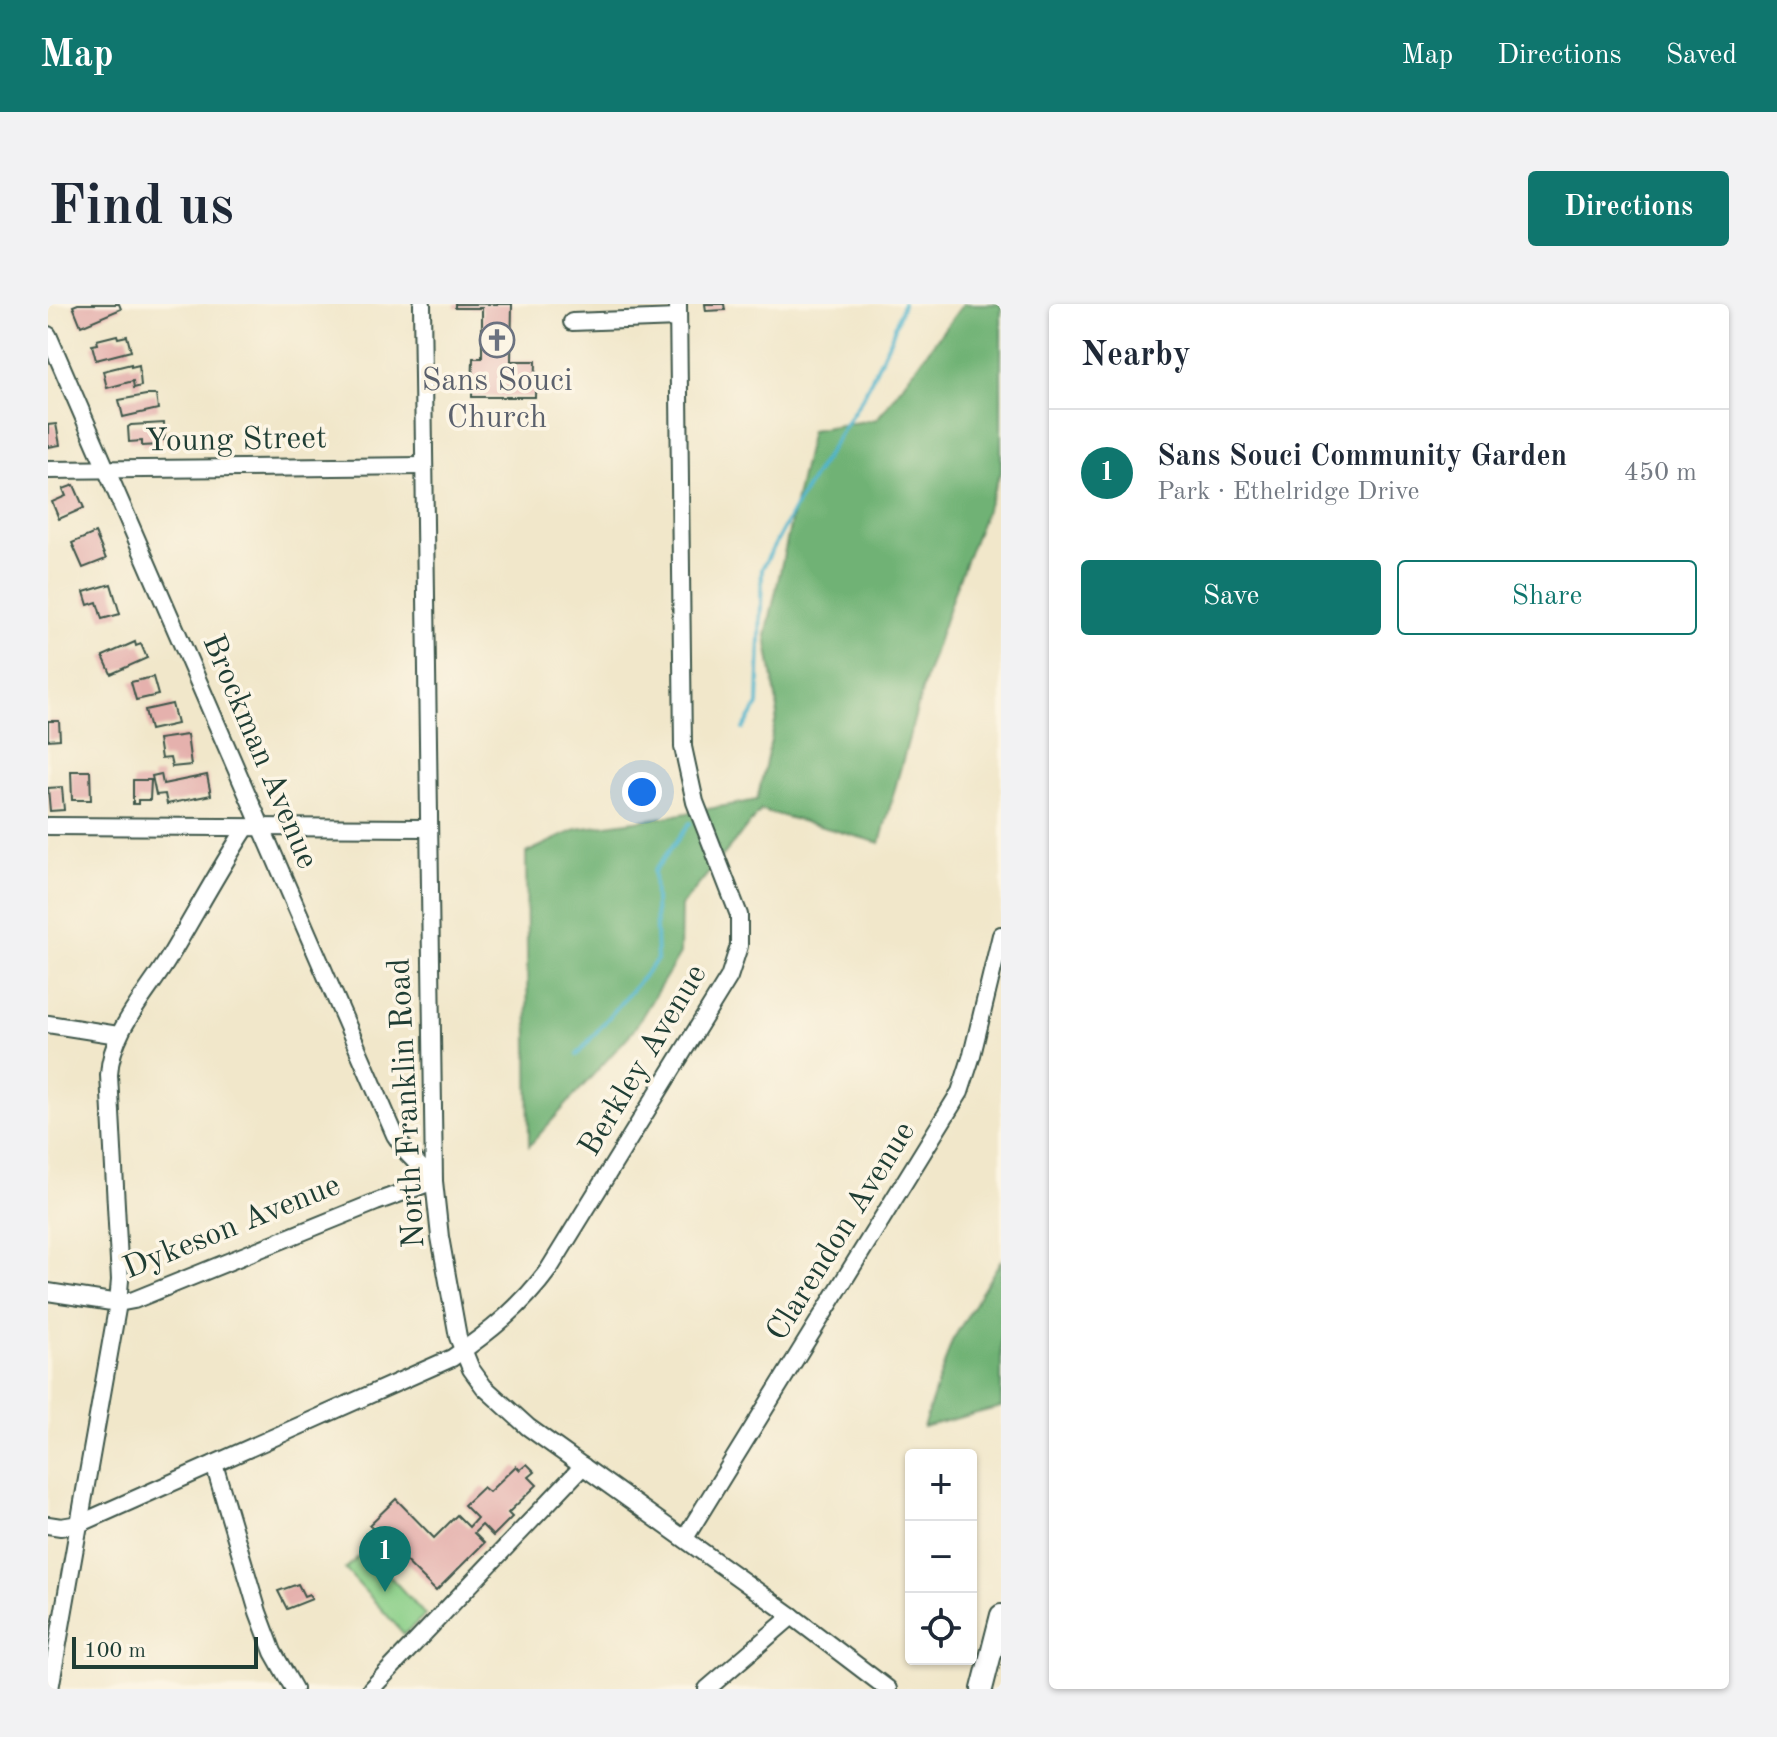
<!DOCTYPE html>
<meta charset="utf-8">
<style>
:root{--surface:#fff;--page:#f2f2f3;--text:#1f2937;--muted:#747a83;--line:#e0e1e3;--accent:#0f766e}
body{margin:0;font-family:"Old Standard TT",serif;background:var(--page);color:var(--text)}
.controls{position:absolute;right:24px;bottom:24px;display:grid;overflow:hidden;border-radius:8px;box-shadow:0 2px 6px #0004}
.controls button{width:72px;height:72px;display:grid;place-items:center;padding:0;border:0;border-bottom:2px solid var(--line);background:var(--surface);color:var(--text);font:40px sans-serif}
.scale{position:absolute;left:24px;bottom:20px;width:186px;box-sizing:border-box;padding-left:8px;border:4px solid #1f3d34;border-top:0;font-size:22px;line-height:28px;white-space:nowrap;color:#1f3d34;-webkit-text-stroke:6px #fcf5e5;paint-order:stroke}
.you{position:absolute;left:594px;top:488px;width:28px;height:28px;margin:-20px;border:6px solid #fff;border-radius:50%;background:#1a73e8;box-shadow:0 0 0 12px #1a73e833}
.badge{display:grid;place-items:center;width:52px;height:52px;border-radius:50%;background:var(--accent);color:#fff;font-size:26px;font-weight:700}
.pin{position:absolute;translate:-50% -66px;filter:drop-shadow(0 2px 4px #0008)}
.pin::after{content:'';position:absolute;top:42px;width:28px;height:24px;background:inherit;clip-path:polygon(0 0,100% 0,50% 100%)}
.list{margin:0;padding:0;list-style:none}
h2{display:flex;justify-content:space-between;align-items:center;height:104px;margin:0;padding:0 32px;font-size:34px}
h2 small{font-size:26px;font-weight:400;color:var(--muted)}
.list li{display:grid;grid-template-columns:52px 1fr auto;gap:24px;align-items:center;box-sizing:border-box;height:128px;padding:0 32px;border-top:2px solid var(--line)}
.list b{display:block;font-size:30px;white-space:nowrap}
.list p{margin:0;font-size:26px;white-space:nowrap;color:var(--muted)}
.list em{font-size:26px;font-style:normal;color:var(--muted)}
.actions{display:flex;gap:16px;padding:24px 32px}
.actions a{flex:1;padding:18px 0;border:2px solid var(--accent);border-radius:8px;text-align:center;font-size:28px;color:var(--accent)}
.actions .main{background:var(--accent);color:#fff}
.icon{flex:none;width:44px;height:44px;fill:none;stroke:currentColor;stroke-width:2;stroke-linecap:round;stroke-linejoin:round}
.map{position:relative;flex:none;width:953px;height:1385px;overflow:hidden;border-radius:8px}
header{display:flex;align-items:center;gap:48px;box-sizing:border-box;height:112px;padding:0 40px;background:var(--accent);color:#fff}
header strong{font-size:38px}
nav{display:flex;gap:44px;margin-inline-start:auto;font-size:28px}
.intro{display:flex;align-items:center;justify-content:space-between;box-sizing:border-box;height:192px;padding:0 48px}
h1{margin:0;font-size:56px}
.button{padding:20px 36px;border-radius:8px;background:var(--accent);color:#fff;font-size:28px;font-weight:700}
main{display:flex;gap:48px;padding:0 48px}
aside{flex:1;background:var(--surface);border-radius:8px;box-shadow:0 2px 6px #0004}
.map>svg:first-child{display:block}
.green{fill:#8acf88;stroke:#54865e;stroke-width:2}
.forest{fill:#6fb274;stroke:#477854;stroke-width:2}
.lines{fill:none;stroke-linecap:round;stroke-linejoin:round}
.stream{stroke:#4db4cc;stroke-width:4}
.building{fill:#e5b1ad}
.minor-casing{stroke:#3e564a;stroke-width:20}
.major-casing{stroke:#3e564a;stroke-width:24}
.minor{stroke:#fff;stroke-width:16}
.major{stroke:#fff;stroke-width:20}
.labels{text-anchor:middle;dominant-baseline:central;stroke-width:7;stroke-linejoin:round;paint-order:stroke}
.worship-label{font-size:32px;fill:#5b616d;stroke:#fcf5e5}
.street-label{font-size:32px;fill:#1f3d34;stroke:#fcf5e5}
</style>
<header>
<strong>Map</strong>
<nav><a>Map</a><a>Directions</a><a>Saved</a></nav>
</header>
<div class="intro"><h1>Find us</h1><a class="button">Directions</a></div>
<main>
<div class="map">
<svg width="953" height="1385" viewBox="0 0 953 1385">
<rect width="100%" height="100%" fill="#fcf5e5"/>
<filter id="ink" filterUnits="userSpaceOnUse"><feTurbulence type="fractalNoise" baseFrequency=".0125" numOctaves="2"/><feDisplacementMap in="SourceGraphic" scale="16" xChannelSelector="R" yChannelSelector="G"/><feConvolveMatrix kernelMatrix="1 2 1 2 8 2 1 2 1" color-interpolation-filters="sRGB"/></filter>
<filter id="wash" filterUnits="userSpaceOnUse"><feTurbulence type="fractalNoise" baseFrequency=".006" numOctaves="4" result="noise"/><feDisplacementMap in="SourceGraphic" scale="32" xChannelSelector="R" yChannelSelector="G"/><feGaussianBlur stdDeviation="1.8" result="paint"/><feColorMatrix in="noise" values="0 0 0 0 0 0 0 0 0 0 0 0 0 0 0 0 0 1.4 0 .05"/><feComposite in="paint" operator="in"/></filter>
<g filter="url(#wash)">
<rect width="100%" height="100%" fill="#f1e7ca"/>
<!-- green -->
<path class="green" d="M318 1246 377 1311 356 1330 297 1265Z"/>
<!-- forest -->
<g class="forest">
<path d="M915 0H953V168L907 285 878 372 832 539 713 506 633 602 632 650 585 727 481 842 478 549 529 525 617 513 709 496 730 406 718 332 763 126 829 115Z"/>
<path d="M953 956V1103L875 1123 904 1037Z"/>
</g>
<g class="lines">
<!-- stream -->
<g class="stream">
<path d="M695 425 710 401 714 265 748 201 817 89 843 34 855 0"/>
<path d="M529 751 609 656 606 567 642 519"/>
</g>
</g>
<g id="blocks">
<!-- building -->
<g class="building">
<path d="M30 0H71L73 5 33 22 25 2Z"/>
<path d="M407 0H464L463 57H488L487 93H424L425 54H434V4H407Z"/>
<path d="M657 0H676L677 6 658 7Z"/>
<path d="M69 31 70 34 79 32 83 47 48 56 44 41 50 40 49 36Z"/>
<path d="M83 60V63L91 61 93 82 86 84 85 77 59 84 55 67Z"/>
<path d="M98 91H108L110 105 75 113 71 96Z"/>
<path d="M116 119 117 136H112V141L94 142V137L81 138 80 123 83 121Z"/>
<path d="M8 120 12 141 0 143V121Z"/>
<path d="M26 181 36 204 11 215 4 198 18 192 15 185Z"/>
<path d="M47 229 58 255 35 264 24 239Z"/>
<path d="M63 280 72 310 54 315 49 298 40 301 36 288Z"/>
<path d="M87 338 88 342 93 340 99 354 63 370 55 352Z"/>
<path d="M105 373 110 391 88 396 83 378Z"/>
<path d="M124 400 129 420 102 426 97 406Z"/>
<path d="M0 417H11L12 435 0 436Z"/>
<path d="M139 431 143 461 124 463 122 454 113 455 110 435Z"/>
<path d="M23 467H42L43 496H24Z"/>
<path d="M113 470 115 480 159 471 163 491 119 500 117 490 108 491 104 472Z"/>
<path d="M85 476H103L102 496H90V500H85Z"/>
<path d="M14 483 16 506 2 507 0 484Z"/>
<path d="M479 1160 487 1168 481 1173 489 1181 460 1209 464 1213 445 1232 434 1221 426 1229 436 1239 388 1287 321 1221 348 1195 386 1234 409 1211 421 1223 429 1214 416 1201 435 1183 441 1188 468 1162 472 1166Z"/>
<path d="M250 1280 256 1292 261 1290 264 1295 239 1305 230 1287Z"/>
</g>
</g>
</g>
<g filter="url(#ink)">
<use href="#blocks" fill-opacity="0" stroke="#3e564a" stroke-width="2"/>
<g class="lines">
<!-- minor casing -->
<g class="minor-casing">
<g id="minor">
<path d="M374 0 386 877 392 933 410 1033 423 1065 436 1083 480 1123 744 1312 840 1385"/>
<path d="M524 18 630 14"/>
<path d="M0 31 347 831 360 850 386 877 328 898 86 996 70 999 0 988"/>
<path d="M0 166 376 162"/>
<path d="M0 522 379 524"/>
<path d="M0 720 70 731"/>
<path d="M166 1160 210 1308 225 1348 246 1385"/>
<path d="M0 1221 13 1223 31 1220 404 1054C442 1028 474 1002 501 965L681 673 691 642V611L647 498 635 443 630 0"/>
<path d="M637 1234 912 788 924 751 953 631"/>
<path d="M2 1385 70 999 72 976 61 771C63 727 97 693 119 657 146 612 170 567 198 524"/>
<path d="M323 1385 535 1162"/>
<path d="M659 1385 744 1312"/>
</g>
</g>
<!-- major casing -->
<g class="major-casing">
<path id="major" d="M934 1385 953 1311"/>
</g>
<!-- minor -->
<use href="#minor" class="minor"/>
<!-- major -->
<use href="#major" class="major"/>
</g>
</g>
<!-- icons -->
<defs>
<g id="church-ring" transform="scale(1.8)"><circle r="9.5" fill="#fcf5e5" stroke="#6b7280" stroke-width="1.5"/><path d="M-1.2-6h2.4v3.5h3.3v2.4h-3.3V6h-2.4V-.1h-3.3v-2.4h3.3Z" fill="#6b7280"/></g>
</defs>
<g fill-rule="evenodd">
<use href="#church-ring" x="449" y="36"/>
</g>
<g class="labels">
<!-- worship labels -->
<g class="worship-label">
<text x="449" y="78">Sans Souci<tspan x="449" dy="37">Church</tspan></text>
</g>
<!-- street labels -->
<g class="street-label">
<text transform="translate(188 137) rotate(-1)">Young Street</text>
<text transform="translate(211 448) rotate(67)">Brockman Avenue</text>
<text transform="translate(596 757) rotate(-59)">Berkley Avenue</text>
<text transform="translate(360 799) rotate(-93)">North Franklin Road</text>
<text transform="translate(184 924) rotate(-22)">Dykeson Avenue</text>
<text transform="translate(794 928) rotate(-58)">Clarendon Avenue</text>
</g>
</g>
</svg>
<div class="controls">
<button>+</button>
<button>−</button>
<button><svg class="icon" aria-label="locate" viewBox="0 0 24 24"><circle cx="12" cy="12" r="6"/><path d="M12 2v4M12 18v4M2 12h4M18 12h4"/></svg></button>
</div>
<div class="scale">100 m</div>
<div class="you"></div>
<div class="pin badge" style="left:337px;top:1288px">1</div>
</div>
<aside>
<h2>Nearby<small></small></h2>
<ul class="list">
<li><span class="badge">1</span><div><b>Sans Souci Community Garden</b><p>Park · Ethelridge Drive</p></div><em>450 m</em></li>
</ul>
<div class="actions"><a class="main">Save</a><a>Share</a></div>
</aside>
</main>
